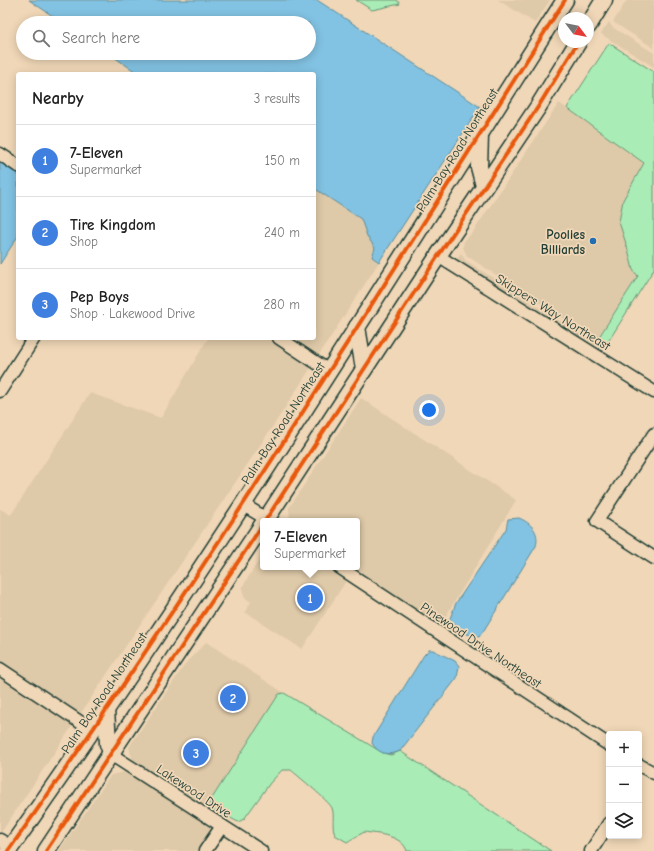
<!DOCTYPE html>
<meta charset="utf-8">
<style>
:root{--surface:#fff;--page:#f6f6f6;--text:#222;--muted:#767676;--line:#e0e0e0;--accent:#db2777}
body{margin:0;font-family:"Comic Neue",sans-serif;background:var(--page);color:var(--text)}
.controls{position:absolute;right:12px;bottom:12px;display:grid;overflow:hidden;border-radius:4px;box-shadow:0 2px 10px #0003}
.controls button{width:36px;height:36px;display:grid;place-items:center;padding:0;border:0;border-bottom:1px solid var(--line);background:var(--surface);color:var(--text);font:20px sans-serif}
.compass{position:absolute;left:558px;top:12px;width:36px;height:36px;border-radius:50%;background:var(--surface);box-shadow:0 2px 10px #0003;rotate:122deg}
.you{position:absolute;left:429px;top:410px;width:14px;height:14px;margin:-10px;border:3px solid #fff;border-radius:50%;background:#1a73e8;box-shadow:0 0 0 6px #1a73e833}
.badge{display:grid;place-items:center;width:26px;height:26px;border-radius:50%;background:var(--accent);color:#fff;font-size:13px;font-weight:700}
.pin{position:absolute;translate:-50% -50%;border:2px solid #fff;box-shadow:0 1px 4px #0006}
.popup{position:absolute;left:260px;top:518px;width:100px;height:52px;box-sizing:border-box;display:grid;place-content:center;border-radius:4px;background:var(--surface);filter:drop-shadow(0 1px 3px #0005);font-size:13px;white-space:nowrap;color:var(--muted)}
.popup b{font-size:15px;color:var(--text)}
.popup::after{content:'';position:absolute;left:50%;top:100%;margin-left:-8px;border:8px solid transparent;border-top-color:var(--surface)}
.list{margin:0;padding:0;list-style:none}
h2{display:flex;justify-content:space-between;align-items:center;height:52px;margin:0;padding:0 16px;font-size:17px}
h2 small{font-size:13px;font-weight:400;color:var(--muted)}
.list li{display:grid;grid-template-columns:26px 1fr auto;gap:12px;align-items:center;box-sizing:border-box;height:72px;padding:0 16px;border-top:1px solid var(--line)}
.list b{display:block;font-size:15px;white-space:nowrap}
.list p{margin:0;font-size:13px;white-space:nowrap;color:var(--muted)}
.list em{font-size:13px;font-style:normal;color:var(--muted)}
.icon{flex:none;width:22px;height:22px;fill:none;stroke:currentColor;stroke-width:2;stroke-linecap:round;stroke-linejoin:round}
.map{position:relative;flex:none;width:654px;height:851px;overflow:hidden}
.search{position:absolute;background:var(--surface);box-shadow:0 2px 10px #0003;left:16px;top:16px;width:300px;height:44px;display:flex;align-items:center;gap:10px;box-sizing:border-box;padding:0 14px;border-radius:22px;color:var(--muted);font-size:15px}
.panel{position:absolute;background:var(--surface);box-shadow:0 2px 10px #0003;left:16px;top:72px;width:300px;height:268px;border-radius:4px}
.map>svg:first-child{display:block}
.built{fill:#dec9a8}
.green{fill:#a9ecb6;stroke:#649475}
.water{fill:#82c2e2;stroke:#5a8d9c}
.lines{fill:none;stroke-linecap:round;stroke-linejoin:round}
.minor-casing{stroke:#1f3d34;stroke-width:15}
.major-casing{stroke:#1f3d34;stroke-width:19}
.minor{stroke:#f0d7b7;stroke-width:12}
.major{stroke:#f0d7b7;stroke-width:16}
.cycleway-casing{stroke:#f0d7b7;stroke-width:6}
.cycleway{stroke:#e8590c;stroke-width:4}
.poi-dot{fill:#1f6fb2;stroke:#f0d7b7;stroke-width:1.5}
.labels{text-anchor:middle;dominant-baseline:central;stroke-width:3.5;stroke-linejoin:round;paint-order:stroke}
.street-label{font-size:13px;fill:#1f3d34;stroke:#f0d7b7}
.poi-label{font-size:13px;font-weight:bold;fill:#1f3d34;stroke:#f0d7b7;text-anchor:end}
</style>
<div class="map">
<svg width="654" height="851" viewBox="0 0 654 851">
<rect width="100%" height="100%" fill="#f0d7b7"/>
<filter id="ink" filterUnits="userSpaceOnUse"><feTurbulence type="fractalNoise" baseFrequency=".025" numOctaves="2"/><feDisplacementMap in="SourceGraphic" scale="8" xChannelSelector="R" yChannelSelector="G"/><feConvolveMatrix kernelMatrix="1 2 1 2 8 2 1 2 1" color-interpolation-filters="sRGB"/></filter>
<g filter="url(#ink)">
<!-- built -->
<g class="built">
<path d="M498 0H550L535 23Z"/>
<path d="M627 0H654V48L613 22Z"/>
<path d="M609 22 612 27 654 53V67L601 34Z"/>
<path d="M559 103 644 163 623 200 629 253 633 270 638 275 597 340 467 256 463 247 464 241 473 232Z"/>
<path d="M314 188 361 219 367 236 375 248 372 257 379 262 281 414 0 834V509L11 515 90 393 161 418 208 338H314Z"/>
<path d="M461 253 465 260 599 346 598 349 601 353 593 364 453 273 449 272Z"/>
<path d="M361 398 516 500 438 629 347 567H357V521H290L289 508Z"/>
<path d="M263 553V567H326L346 581 302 649 245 612 251 602 244 597 242 588Z"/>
<path d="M206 642 284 693 279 694 209 803 213 809 209 811 133 762 129 747 186 663Z"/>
<path d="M124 772 133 776 209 824 212 827V834L202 851H59L111 775Z"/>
</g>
<!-- green -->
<g class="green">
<path d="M356 0H397L400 4 372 10Z"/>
<path d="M609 43 654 72V269L606 345 597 340 638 276 633 270 629 253 619 222 623 200 644 163 567 108Z"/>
<path d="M284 693 383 753 391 755 400 751 551 851H407C402 835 378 834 364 832L347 842 335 835C331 824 335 816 332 808 329 801 298 776 291 770H282L270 783 244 819 238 822 213 809 209 803 279 694Z"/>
</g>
<!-- water -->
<g class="water">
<path d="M29 0H317L480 107 379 262 372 257 375 248 367 236 361 219 314 188V74H139L108 53H309V23H63Z"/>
<path d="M0 152 18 161V236L0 264Z"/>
<path d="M519 518C531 523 540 532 536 546L484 630 479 637 467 634 449 621 456 603 506 529 508 519Z"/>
<path d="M429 650H433L455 661 459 666 457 678 400 751C389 756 378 754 372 743L373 737 424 655Z"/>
</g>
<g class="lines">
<!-- minor casing -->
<g class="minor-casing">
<g id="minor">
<path d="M0 154 18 166"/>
<path d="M438 256 654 392"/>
<path d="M279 338 329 371"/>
<path d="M0 391 34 338"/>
<path d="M654 434 597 521 654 558"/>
<path d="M242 504 270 521"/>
<path d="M339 567 609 745"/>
<path d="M0 669 92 730"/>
<path d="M112 755 261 851"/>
<path d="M639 765 654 773"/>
<path d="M0 840 11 847"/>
<path d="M205 851 222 826"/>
<path d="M591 851 609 823"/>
</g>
</g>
<!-- major casing -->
<g class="major-casing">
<g id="major">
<path d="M588 26 604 0"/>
<path d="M480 135 479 167 484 186"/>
<path d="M357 327 364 369"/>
<path d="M265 521 438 256 538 107 578 42"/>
<path d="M106 709 108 744 112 755"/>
<path d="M8 851C204 575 383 286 565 0"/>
<path d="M46 851 263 524"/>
</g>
</g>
<!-- minor -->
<use href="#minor" class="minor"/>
<!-- major -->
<use href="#major" class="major"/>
<!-- cycleway casing -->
<g class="cycleway-casing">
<g id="cycleway">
<path d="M265 521 438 256 538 107 578 42"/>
<path d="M8 851C204 575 383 286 565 0"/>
<path d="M46 851 263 524"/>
</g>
</g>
<!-- cycleway -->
<use href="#cycleway" class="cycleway"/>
</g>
</g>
<!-- markers -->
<circle class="poi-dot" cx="593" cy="241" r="4"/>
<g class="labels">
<!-- street labels -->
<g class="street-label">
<text transform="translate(457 150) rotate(-58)">Palm Bay Road Northeast</text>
<text transform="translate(553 312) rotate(32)">Skippers Way Northeast</text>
<text transform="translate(283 423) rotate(-57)">Palm Bay Road Northeast</text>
<text transform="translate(481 645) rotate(34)">Pinewood Drive Northeast</text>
<text transform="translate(104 693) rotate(-56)">Palm Bay Road Northeast</text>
<text transform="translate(194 791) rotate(33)">Lakewood Drive</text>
</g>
<!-- poi labels -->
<g class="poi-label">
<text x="585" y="234">Poolies<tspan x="585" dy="15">Billiards</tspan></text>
</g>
</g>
</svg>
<div class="controls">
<button>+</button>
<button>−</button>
<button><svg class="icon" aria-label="layers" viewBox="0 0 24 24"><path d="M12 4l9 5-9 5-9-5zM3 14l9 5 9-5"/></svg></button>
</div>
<svg class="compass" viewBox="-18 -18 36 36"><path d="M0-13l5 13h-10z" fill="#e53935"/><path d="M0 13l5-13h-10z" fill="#767676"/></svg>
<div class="you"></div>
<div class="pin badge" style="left:310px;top:598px;background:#3f7fe0">1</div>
<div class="popup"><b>7-Eleven</b>Supermarket</div>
<div class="pin badge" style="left:233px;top:698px;background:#3f7fe0">2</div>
<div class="pin badge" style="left:196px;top:753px;background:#3f7fe0">3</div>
<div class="search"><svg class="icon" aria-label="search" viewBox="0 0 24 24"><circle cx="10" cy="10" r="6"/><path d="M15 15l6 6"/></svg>Search here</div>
<section class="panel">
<h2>Nearby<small>3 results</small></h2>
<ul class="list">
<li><span class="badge" style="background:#3f7fe0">1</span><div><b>7-Eleven</b><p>Supermarket</p></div><em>150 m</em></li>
<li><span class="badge" style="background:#3f7fe0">2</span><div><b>Tire Kingdom</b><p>Shop</p></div><em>240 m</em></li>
<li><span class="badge" style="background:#3f7fe0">3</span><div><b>Pep Boys</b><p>Shop · Lakewood Drive</p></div><em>280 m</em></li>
</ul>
</section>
</div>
